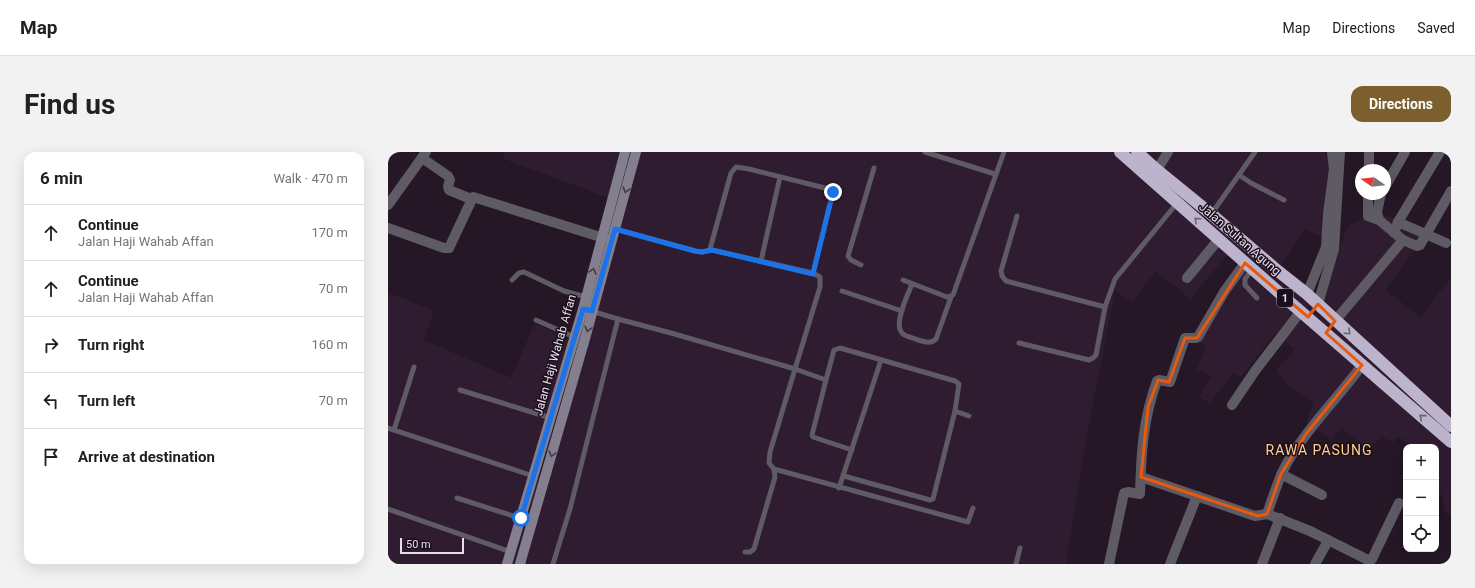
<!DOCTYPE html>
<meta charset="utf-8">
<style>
:root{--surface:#fff;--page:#f2f2f2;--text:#202124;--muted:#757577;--line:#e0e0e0;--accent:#7b5f2d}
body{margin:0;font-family:Roboto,sans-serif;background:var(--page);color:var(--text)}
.controls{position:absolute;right:12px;bottom:12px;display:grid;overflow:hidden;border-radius:8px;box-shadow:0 4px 16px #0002}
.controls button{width:36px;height:36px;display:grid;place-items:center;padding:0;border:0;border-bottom:1px solid var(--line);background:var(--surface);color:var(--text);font:20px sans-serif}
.compass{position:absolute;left:967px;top:12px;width:36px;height:36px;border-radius:50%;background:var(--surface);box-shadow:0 4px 16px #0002;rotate:284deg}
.scale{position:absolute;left:12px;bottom:10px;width:64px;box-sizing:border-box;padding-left:4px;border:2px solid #e9dfe9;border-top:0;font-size:11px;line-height:14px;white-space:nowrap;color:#e9dfe9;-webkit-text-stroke:3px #1b0e1d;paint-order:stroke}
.stop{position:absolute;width:12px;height:12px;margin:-9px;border:3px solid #1a73e8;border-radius:50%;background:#fff}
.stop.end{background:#1a73e8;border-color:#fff;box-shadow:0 1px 4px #0008}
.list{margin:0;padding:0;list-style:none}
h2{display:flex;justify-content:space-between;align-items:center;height:52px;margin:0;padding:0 16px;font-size:17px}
h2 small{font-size:13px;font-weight:400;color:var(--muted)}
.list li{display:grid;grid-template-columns:26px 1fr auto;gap:12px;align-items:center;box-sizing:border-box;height:56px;padding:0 16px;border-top:1px solid var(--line)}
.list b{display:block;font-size:15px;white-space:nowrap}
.list p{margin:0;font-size:13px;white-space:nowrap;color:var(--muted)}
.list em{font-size:13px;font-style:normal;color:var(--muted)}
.icon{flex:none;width:22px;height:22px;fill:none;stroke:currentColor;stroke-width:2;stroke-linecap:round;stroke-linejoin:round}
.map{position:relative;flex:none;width:1063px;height:412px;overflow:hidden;border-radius:12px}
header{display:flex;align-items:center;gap:24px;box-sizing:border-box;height:56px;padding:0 20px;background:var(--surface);border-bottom:1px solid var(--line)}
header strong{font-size:19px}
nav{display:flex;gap:22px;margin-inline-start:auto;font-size:14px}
.intro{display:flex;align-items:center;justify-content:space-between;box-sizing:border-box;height:96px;padding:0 24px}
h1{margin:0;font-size:28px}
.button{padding:10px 18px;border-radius:12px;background:var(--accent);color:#fff;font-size:14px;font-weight:700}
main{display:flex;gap:24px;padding:0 24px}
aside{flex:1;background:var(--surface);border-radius:12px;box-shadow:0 4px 16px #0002}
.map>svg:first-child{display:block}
.built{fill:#2f1c31}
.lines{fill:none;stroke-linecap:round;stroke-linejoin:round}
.lane{stroke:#5f5b65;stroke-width:5}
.street{stroke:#5f5b65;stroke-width:10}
.secondary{stroke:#847f8e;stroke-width:10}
.highway{stroke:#bcb4cc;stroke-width:12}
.oneway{stroke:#453b4a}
.oneway2{stroke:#6c6174}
.route{stroke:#1a73e8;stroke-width:5}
.marked{fill:none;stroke:#e8590c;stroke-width:3;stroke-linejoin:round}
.labels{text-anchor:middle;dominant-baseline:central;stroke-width:3;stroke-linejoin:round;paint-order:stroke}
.shield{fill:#1b0e1d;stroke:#aba0ac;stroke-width:1}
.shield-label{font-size:11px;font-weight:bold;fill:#e9dfe9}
.street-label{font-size:12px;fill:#e9dfe9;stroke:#1b0e1d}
.quarter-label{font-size:14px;letter-spacing:1px;fill:#fed08c;stroke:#1b0e1d}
</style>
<header>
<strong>Map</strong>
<nav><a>Map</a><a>Directions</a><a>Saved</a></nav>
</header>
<div class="intro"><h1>Find us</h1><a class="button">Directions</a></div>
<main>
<aside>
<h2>6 min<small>Walk · 470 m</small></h2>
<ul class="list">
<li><svg class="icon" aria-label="ahead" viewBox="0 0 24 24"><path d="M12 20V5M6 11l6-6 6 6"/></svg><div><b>Continue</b><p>Jalan Haji Wahab Affan</p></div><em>170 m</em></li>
<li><svg class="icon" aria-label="ahead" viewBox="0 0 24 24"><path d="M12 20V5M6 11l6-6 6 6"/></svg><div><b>Continue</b><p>Jalan Haji Wahab Affan</p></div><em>70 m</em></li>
<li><svg class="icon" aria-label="right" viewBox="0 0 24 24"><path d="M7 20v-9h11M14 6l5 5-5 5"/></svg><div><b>Turn right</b></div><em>160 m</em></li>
<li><svg class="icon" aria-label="left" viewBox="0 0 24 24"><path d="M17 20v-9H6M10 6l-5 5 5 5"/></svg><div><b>Turn left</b></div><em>70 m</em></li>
<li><svg class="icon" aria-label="arrive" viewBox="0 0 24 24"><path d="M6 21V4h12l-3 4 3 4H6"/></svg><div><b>Arrive at destination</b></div></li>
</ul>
</aside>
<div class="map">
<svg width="1063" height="412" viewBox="0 0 1063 412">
<rect width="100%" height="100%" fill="#251726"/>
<!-- built -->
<path class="built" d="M116 0H936L946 13 933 85 917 77 890 119 930 152 960 74 988 61 1042 78 997 138 1033 165 1063 125V364L1056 359 1054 344 1048 340V295H1024L1025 294 1009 285 1005 290 994 285 980 298 954 276 943 288 918 270 926 250 899 232 888 219 907 197 887 181 853 225 845 221 822 251 811 246 823 224 809 218 818 195 804 184 854 111 841 101 802 147 768 119 744 151 727 138 698 288 678 412H0V141L46 158 36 188 123 226 147 171 183 188 224 47 116 7Z"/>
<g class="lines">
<!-- lane -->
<g class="lane">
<path d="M537 0 607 22"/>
<path d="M851 23 863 31 896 48"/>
<path d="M824 61 867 0"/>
<path d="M629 64 613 119 614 124 618 129 717 155"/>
<path d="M227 77 307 99 314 100 324 98 425 121 445 40 441 37 361 17 348 15 343 21 322 97"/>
<path d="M373 109 392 25"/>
<path d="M473 113 463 108 460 104 486 16"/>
<path d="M864 117 857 127V133L869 146"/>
<path d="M124 128 131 121 136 120 176 139 198 145"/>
<path d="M515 128 559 145 565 143 616 0"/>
<path d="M524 132C520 142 504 174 515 182 519 185 526 186 530 188 537 190 543 192 548 187L563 145"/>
<path d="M454 139 514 159"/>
<path d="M230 167 283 181 407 217 432 135V125L425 121"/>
<path d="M148 168 186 185"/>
<path d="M631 191 701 208 705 206 708 203 717 155 727 127 789 51"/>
<path d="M438 228 424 283 425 285 464 298"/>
<path d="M72 238 163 266"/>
<path d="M567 259 581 264"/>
<path d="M0 276 145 324"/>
<path d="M6 278 26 215"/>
<path d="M386 317 580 370 585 356"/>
<path d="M451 336 493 208"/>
<path d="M69 346 144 370"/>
<path d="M0 357 123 400"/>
<path d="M357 400H362L366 397 387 325 386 317 381 311 382 300 407 217 438 228 446 198 452 196 567 229 571 232 567 259 545 347 542 348 456 324"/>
<path d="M165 412 182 357 230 167 203 159"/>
<path d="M628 412 632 396"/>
</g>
<!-- street -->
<g class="street">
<path d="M34 6 60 24 62 28 60 34 61 38 83 47"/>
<path d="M769 18 780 0"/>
<path d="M981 18V0"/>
<path d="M997 35 1017 0"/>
<path d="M980 42V64L991 68 1015 88 1029 94 1032 93 1063 39"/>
<path d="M0 53 38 0"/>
<path d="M991 68 989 60 993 42"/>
<path d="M1010 70 1058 91"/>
<path d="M0 76 56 96H61L85 45 222 88"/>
<path d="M1006 81 1010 70 1052 0"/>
<path d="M799 126 831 87"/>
<path d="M919 142 938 95 940 62 946 17 944 0"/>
<path d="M930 152 946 97 952 0"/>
<path d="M947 169 1015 88"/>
<path d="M844 253 867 219 913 159"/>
<path d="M893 322 934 343"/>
<path d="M753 325 867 364 879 362C885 345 890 327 899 311 920 275 950 246 974 213"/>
<path d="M879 362 922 379 982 409 984 407 1011 351"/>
<path d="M721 412 736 341 740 340 752 342C753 303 755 266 769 229L771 228 782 230 797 186H808L810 185 836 140 857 111"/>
<path d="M782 412 809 344"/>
<path d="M874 412 892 366"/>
<path d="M927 412 940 389"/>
</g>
<!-- secondary -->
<g class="secondary">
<path d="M119 412 195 157 237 0"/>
<path d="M132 412 198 183 248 0"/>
</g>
<!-- highway -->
<g class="highway">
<path d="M732 0 904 152 1063 290"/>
<path d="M749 0 769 18 823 62 890 119 919 142 1063 274"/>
</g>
</g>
<!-- one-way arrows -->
<defs><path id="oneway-chevron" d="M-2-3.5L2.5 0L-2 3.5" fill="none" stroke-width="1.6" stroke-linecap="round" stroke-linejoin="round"/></defs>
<g class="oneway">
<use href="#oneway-chevron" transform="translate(238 38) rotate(105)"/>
<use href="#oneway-chevron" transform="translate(205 119) rotate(-74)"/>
<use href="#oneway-chevron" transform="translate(200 177) rotate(105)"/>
<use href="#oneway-chevron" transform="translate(164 302) rotate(106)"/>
</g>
<g class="oneway2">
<use href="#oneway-chevron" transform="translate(809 68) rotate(-138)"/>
<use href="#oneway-chevron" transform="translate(960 180) rotate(43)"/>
<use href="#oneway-chevron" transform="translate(1034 265) rotate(-139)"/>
</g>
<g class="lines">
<!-- route -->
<path class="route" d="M133 366 195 157 204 159 227 77 307 99 314 100 324 98 425 122 445 40"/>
</g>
<!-- marked area -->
<path class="marked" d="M857 111 920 165 930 152 947 169 938 181 974 213 918 282 893 322 879 362 870 364 753 325 760 255 770 228 781 230 797 186H809Z"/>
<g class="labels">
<!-- shield labels -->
<rect class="shield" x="889" y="137" width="16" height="18" rx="3"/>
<g class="shield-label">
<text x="897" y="146">1</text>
</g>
<!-- street labels -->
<g class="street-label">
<text transform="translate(852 87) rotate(41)">Jalan Sultan Agung</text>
<text transform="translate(167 203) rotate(-74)">Jalan Haji Wahab Affan</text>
</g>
<!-- quarter labels -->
<g class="quarter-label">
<text x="931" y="298">RAWA PASUNG</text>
</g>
</g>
</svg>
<div class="controls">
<button>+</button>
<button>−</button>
<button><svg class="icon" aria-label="locate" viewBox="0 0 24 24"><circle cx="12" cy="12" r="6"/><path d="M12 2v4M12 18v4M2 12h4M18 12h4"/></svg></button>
</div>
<svg class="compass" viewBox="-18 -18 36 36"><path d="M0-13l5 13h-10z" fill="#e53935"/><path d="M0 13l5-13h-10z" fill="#757577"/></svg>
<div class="scale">50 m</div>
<div class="stop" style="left:133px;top:366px"></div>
<div class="stop end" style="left:445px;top:40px"></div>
</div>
</main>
